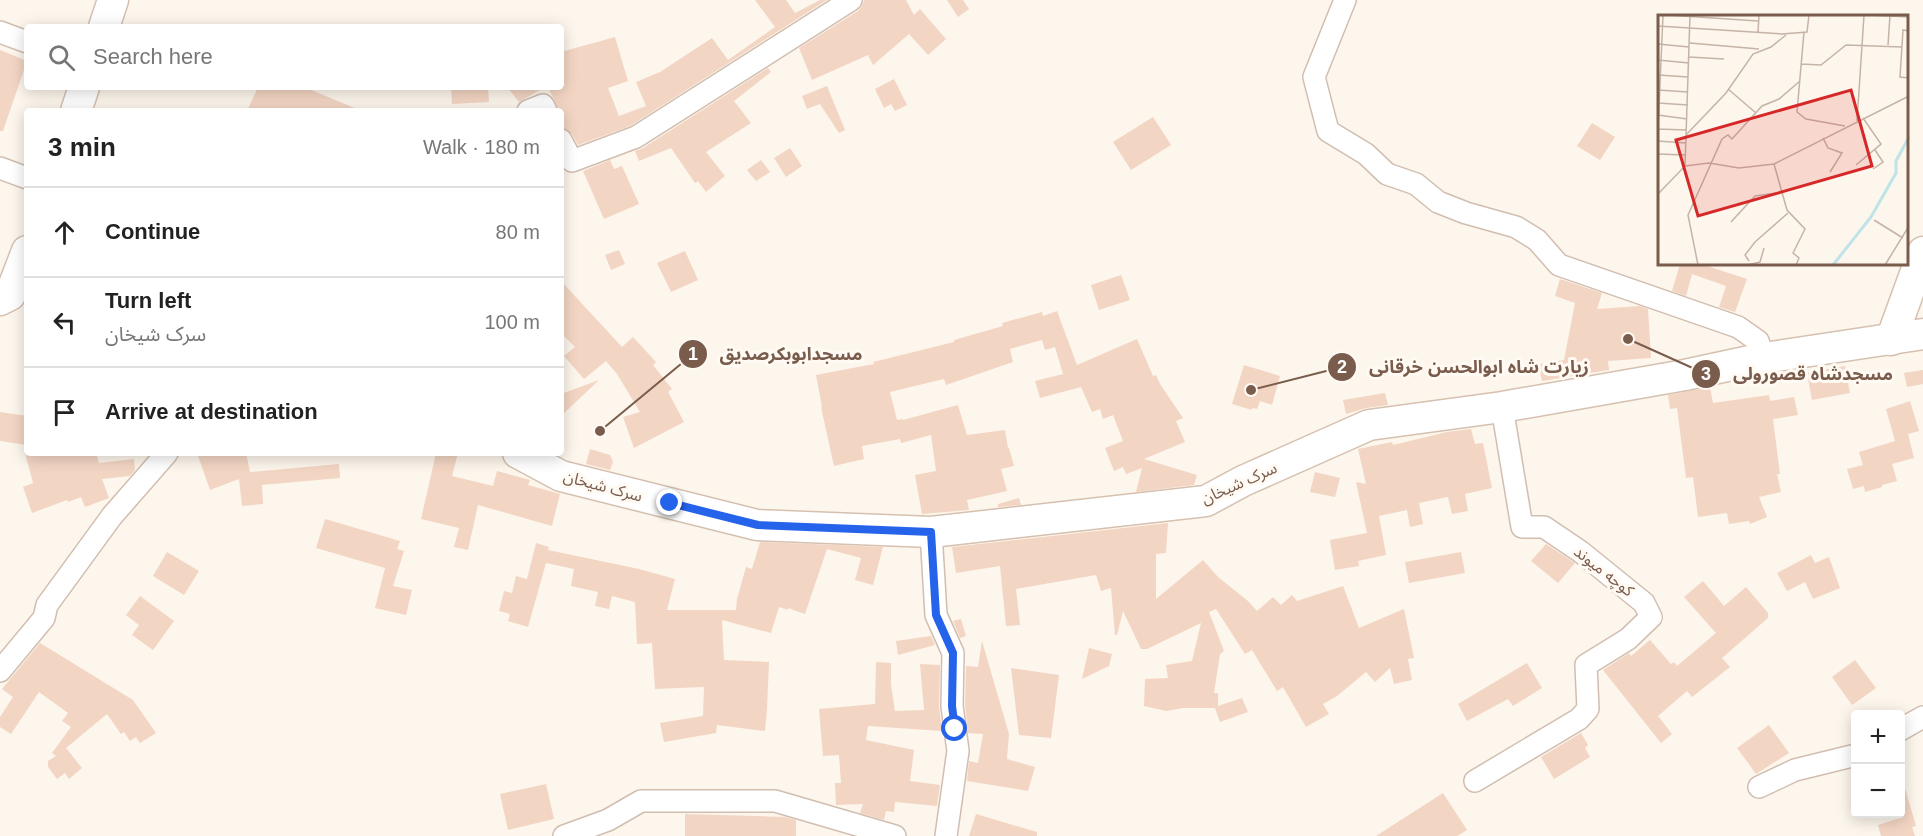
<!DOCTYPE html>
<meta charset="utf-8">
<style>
:root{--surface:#fff;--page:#f2f2f2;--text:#222;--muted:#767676;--line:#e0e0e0}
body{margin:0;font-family:Helvetica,"Noto Sans Arabic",sans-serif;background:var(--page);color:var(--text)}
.controls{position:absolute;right:18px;bottom:18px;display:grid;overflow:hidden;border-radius:6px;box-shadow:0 3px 15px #0003}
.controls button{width:54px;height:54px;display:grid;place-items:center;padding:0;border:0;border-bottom:2px solid var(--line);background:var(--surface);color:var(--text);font:30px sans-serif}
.stop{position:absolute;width:18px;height:18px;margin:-14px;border:4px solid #2563eb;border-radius:50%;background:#fff}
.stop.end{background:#2563eb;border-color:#fff;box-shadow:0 2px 6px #0008}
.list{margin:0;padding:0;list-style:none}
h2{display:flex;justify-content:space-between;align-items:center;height:78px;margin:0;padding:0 24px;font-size:26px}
h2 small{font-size:20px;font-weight:400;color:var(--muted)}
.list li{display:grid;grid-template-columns:39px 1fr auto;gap:18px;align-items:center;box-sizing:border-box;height:90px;padding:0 24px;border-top:2px solid var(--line)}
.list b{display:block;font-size:22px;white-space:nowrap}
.list p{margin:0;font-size:20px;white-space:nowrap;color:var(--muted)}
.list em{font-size:20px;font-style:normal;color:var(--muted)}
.icon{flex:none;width:33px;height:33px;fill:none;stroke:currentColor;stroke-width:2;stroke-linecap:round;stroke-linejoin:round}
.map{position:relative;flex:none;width:1923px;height:836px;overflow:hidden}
.search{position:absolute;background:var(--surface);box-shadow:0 3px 15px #0003;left:24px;top:24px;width:540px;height:66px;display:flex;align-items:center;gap:15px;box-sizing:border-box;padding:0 21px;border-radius:6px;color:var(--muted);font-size:22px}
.panel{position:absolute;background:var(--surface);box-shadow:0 3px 15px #0003;left:24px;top:108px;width:540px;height:348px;border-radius:6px}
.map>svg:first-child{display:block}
.building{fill:#f3d5c3}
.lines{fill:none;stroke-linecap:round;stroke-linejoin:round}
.street-casing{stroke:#d1beb0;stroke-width:24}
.secondary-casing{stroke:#d6c0b0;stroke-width:33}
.street{stroke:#fff;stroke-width:21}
.secondary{stroke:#fff;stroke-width:30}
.route{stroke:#2563eb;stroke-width:8}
.labels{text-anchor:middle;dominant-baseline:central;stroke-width:6;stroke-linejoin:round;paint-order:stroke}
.street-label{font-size:16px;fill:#7a5c4d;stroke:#fffaf3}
.inset-river{fill:none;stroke:#bfe3e8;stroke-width:3}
.inset-road{fill:none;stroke:#c5b3a7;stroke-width:1.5}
.view{fill:#d62828;fill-opacity:0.15;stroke:#d62828;stroke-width:3}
.inset-edge{fill:none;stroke:#7a5c4d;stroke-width:3}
.leader{fill:none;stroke:#7a5c4d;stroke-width:2}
.callout-dot{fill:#7a5c4d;stroke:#fffaf3;stroke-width:2}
.mark-label{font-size:18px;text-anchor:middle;font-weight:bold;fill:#fff}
.callout-label{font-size:18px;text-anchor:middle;font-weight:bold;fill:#7a5c4d;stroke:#fffaf3;stroke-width:6;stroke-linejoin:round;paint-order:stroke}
</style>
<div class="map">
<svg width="1923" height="836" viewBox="0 0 1923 836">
<rect width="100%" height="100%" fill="#fdf6ec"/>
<!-- building -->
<g class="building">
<path d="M755 0H786L795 13 820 0H827L630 126 578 145 572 134 563 128 561 122V111H559L548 87H561V52L615 37 628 81 608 88 619 116 646 106 636 82 660 72 712 38 728 60 775 27Z"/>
<path d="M864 0H906L914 15 920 9 946 39 928 55 909 34 873 65 868 55 812 80 799 48 858 11 862 6Z"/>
<path d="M947 0H963L969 9 958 17Z"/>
<path d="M0 50 27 61 3 131H0Z"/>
<path d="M768 68 771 72 734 101 751 123 706 152 725 176 706 192 698 181 695 183 671 148 639 161 635 151 643 148Z"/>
<path d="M894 79 907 105 895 111 891 104 884 108 875 89Z"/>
<path d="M827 86 845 130 839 133 820 104 807 109 802 96Z"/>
<path d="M258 87H304L362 111H247Z"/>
<path d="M451 87H488L489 102 452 104Z"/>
<path d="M507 87H545L519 102Z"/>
<path d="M1153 117 1171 145 1131 170 1113 142Z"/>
<path d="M1592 123 1615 137 1600 160 1577 146Z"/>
<path d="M790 148 802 166 786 177 774 158Z"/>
<path d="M610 160 614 169 622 166 639 204 604 219 583 171Z"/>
<path d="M761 160 770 172 756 181 747 170Z"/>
<path d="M619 250 625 264 611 270 605 255Z"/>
<path d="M685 251 698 280 671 292 657 263Z"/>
<path d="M1680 264H1701L1747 279 1735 312 1719 307 1726 286 1692 274 1686 296 1672 291Z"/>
<path d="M1121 275 1130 300 1099 310 1091 285Z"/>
<path d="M1560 279 1602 293 1597 309 1640 306 1648 309 1651 358 1608 361 1609 370 1542 381 1539 364 1564 360 1575 303 1555 296Z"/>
<path d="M561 281 622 347 633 337 656 362 653 365 672 389 668 392 684 422 634 448 623 417 640 412 617 374 606 361 584 379 564 356 575 347 561 333Z"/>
<path d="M1057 311 1077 365 1137 339 1153 376 1156 375 1160 384 1183 418 1176 421 1185 442 1144 459 1197 475 1194 485 1136 492 1142 468 1126 474 1123 467 1114 471 1105 448 1123 441 1113 415 1103 419 1100 409 1092 412 1081 387 1040 398 1035 381 1063 374 1055 347 1045 350 1042 340 1010 349 1013 362 946 385 944 379 890 392 897 420 903 419V420L958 405 967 435 1005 430 1008 448H1009L1014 466 1001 469 1007 491 967 500 969 510 922 514 915 475 936 471 931 435 901 443 900 439 862 446 864 459 834 466 821 407H822L816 375 874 364 873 362 954 342V340L1003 326 1002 323 1042 312 1043 316Z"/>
<path d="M1244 365 1280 376 1272 405 1260 401 1257 409 1252 408V410L1232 404Z"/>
<path d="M1845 366 1850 393 1812 400 1807 373Z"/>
<path d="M1923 370V384L1907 387 1904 373Z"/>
<path d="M599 380 561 416V394Z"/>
<path d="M1710 387 1713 403 1769 395 1770 401 1794 397 1798 415 1773 419 1780 474H1777L1781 492 1759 497 1767 517 1750 524 1749 521 1729 524 1727 513 1698 517 1693 477 1686 478 1677 408 1670 409 1668 395Z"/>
<path d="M1385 393 1388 405 1366 408 1346 414 1343 400Z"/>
<path d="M1910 401 1919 431 1908 434 1914 458 1892 464 1897 481 1882 485V487L1865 492 1864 486 1853 489 1847 469 1863 465 1859 452 1895 441 1886 409Z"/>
<path d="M0 412 27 416V445L0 441Z"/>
<path d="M1471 429 1475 444 1483 443 1492 488 1465 494 1468 511 1452 514 1448 497 1419 503 1423 524 1410 527 1407 510 1379 516 1386 555 1358 561 1359 566 1335 570 1330 540 1367 533 1356 482 1366 484 1358 449 1392 442 1393 445 1447 432Z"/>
<path d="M590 449 610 455 613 462 610 470 586 464Z"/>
<path d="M25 453H96L99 463 134 459 135 470 130 476 102 479 109 498 85 507 81 497 68 502 67 500 32 513 23 487 33 483Z"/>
<path d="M197 453H246L250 472 339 464 340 478 262 485 263 504 242 506 239 479 210 490Z"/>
<path d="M436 453H458L452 476 493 486 497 471 530 480 528 485 560 494 552 526 478 505 468 550 454 547 459 528 421 519Z"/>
<path d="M1315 472 1340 478 1335 497 1310 492Z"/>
<path d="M1019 498 1021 505 998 507V504Z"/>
<path d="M325 519 400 541 397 549 404 551 393 586 412 590 406 615 375 608 385 568 316 548Z"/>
<path d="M1168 523 1166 553 1156 554V599L1203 560 1218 577 1248 601 1257 611 1273 597 1281 605 1292 595 1297 601 1343 586 1359 628 1404 609 1414 658 1408 659 1412 680 1394 684 1390 668 1375 682 1366 672 1337 696 1323 704 1329 714 1306 727 1283 687 1277 691 1252 650 1245 654 1216 609 1209 612 1224 651 1220 654 1214 693H1218V706L1242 698 1248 712 1220 722 1215 708H1183L1166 711 1144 706 1145 679 1168 678 1166 665 1192 661 1201 623 1147 649H1141L1123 611 1117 635H1115L1111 588 1101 591 1096 575 1016 589 1020 625 1006 626 1000 566 956 573 952 547Z"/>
<path d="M760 542 883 547 873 585 855 580 861 558 827 549 805 614 788 608V610L779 607 771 633 722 620 724 660 769 662 767 710 765 731 717 725 716 733 664 742 660 723 703 716 704 687 655 689 652 643 637 644 635 602 612 596 609 609 595 606 598 592 571 586 574 569 546 563 528 627 508 621 510 614 499 611 504 591 512 593 516 576 527 579 536 543 549 547 548 550 639 569 675 579 667 610H736L737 599 746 567 752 569Z"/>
<path d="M1546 544 1575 563 1558 583 1531 561Z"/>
<path d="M167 552 199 571 184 595 153 576Z"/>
<path d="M1461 552 1465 573 1409 583 1405 562Z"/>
<path d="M1811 555 1815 563 1829 557 1840 588 1813 599 1805 582 1787 591 1777 573Z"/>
<path d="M1703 581 1724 606 1746 587 1768 613V618L1722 658 1730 667 1692 697 1687 691 1658 716 1672 734 1661 743 1603 670 1629 653 1631 656 1650 640 1671 664 1674 662 1677 666 1716 633 1684 597Z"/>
<path d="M140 596 174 621 153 650 132 635 139 625 126 615Z"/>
<path d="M961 619 966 636 960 638 953 621Z"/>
<path d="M931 636 935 645 898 655 896 641Z"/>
<path d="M982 641 1009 734 1007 759 1035 767 1028 791 967 781 969 761 978 763 983 734 968 733 965 705 966 666 978 667Z"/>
<path d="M40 643 133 700 156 733 140 743 136 737 130 741 124 732 121 734 107 714 66 748 82 768 69 779 65 773 57 779 48 767V761L56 756 52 753 71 727 62 721 68 713 39 692 11 734 0 727V717L13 697 2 689Z"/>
<path d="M1089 648 1112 654 1109 666 1082 679Z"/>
<path d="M1855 660 1876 688 1852 705 1832 677Z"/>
<path d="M876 662 891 663V685L895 711 924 710 920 664 940 665 939 706 942 731 868 726 866 740 914 750 910 781 940 785 937 806 895 802 894 812 886 811 884 820 860 813 863 804 836 805 835 783H841L839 755 823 756 819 709 875 704Z"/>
<path d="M1527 663 1542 688 1513 706 1508 699 1467 721 1458 704Z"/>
<path d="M1011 668 1059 675 1051 738 1019 735Z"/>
<path d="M1769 725 1789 753 1756 774 1737 748Z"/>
<path d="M1581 733 1588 745 1585 748 1590 757 1554 779 1541 757Z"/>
<path d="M546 784 554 819 508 830 500 794Z"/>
<path d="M1900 785H1904L1916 826 1912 827 1915 836H1881L1878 825 1900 818Z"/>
<path d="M1443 793 1467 830 1457 836H1376Z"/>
<path d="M685 814 785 817 796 820V836H685Z"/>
<path d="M976 814 1037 832V836H969Z"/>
</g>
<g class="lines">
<!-- street casing -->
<g class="street-casing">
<g id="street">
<path d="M1345 0 1314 77 1328 131 1366 154 1387 174 1416 184 1438 202 1466 213 1516 227 1537 240 1559 265 1738 327 1758 341 1764 358"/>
<path d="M0 32 27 42"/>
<path d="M528 111 543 105 546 111"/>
<path d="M561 140 572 161 636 137 851 0"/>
<path d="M0 168 27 178"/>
<path d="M931 532 936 615 953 653 952 706 958 751 946 836"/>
<path d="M0 671 44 618 47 605 112 516 167 453"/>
<path d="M1900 730 1923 717"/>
<path d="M1475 781 1579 719 1588 709 1586 665 1628 639 1651 617 1644 603 1581 552 1544 527H1522L1502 407"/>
<path d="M1759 787 1795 770 1856 755"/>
<path d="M564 836 608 820 641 801H775L895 836"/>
</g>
</g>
<!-- secondary casing -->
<g class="secondary-casing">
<g id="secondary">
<path d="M104 27 113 0"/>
<path d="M76 111 84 87"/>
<path d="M0 300 10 295 27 251"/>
<path d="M1891 340 1923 252"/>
<path d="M518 453 561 476 757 525 931 532 1206 501 1243 481 1369 425 1502 407 1685 375 1764 358 1923 334"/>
</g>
</g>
<!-- street -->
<use href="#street" class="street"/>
<!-- secondary -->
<use href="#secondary" class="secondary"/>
</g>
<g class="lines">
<!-- route -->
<path class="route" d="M670 503 758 525 931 532 936 615 953 653 952 706 955 729"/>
</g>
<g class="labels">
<!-- street labels -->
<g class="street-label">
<text transform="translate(1239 483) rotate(-24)">سرک شیخان</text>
<text transform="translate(603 486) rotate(15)">سرک شیخان</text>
<text transform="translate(1604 571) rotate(38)">کوچه میوند</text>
</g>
</g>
<!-- overview -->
<g transform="translate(1658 15)">
<rect width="250" height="250" fill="#fdf6ec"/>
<path class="inset-river" d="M175 250 213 202 238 158V146L251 122"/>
<path class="inset-road" d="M10 0 100 6M212 0 251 2M0 11 124 19 149 17 151 0M251 16 245 15 242 62 251 63M146 17 139 97 148 104 187 111M100 18 101 0M32 28 101 34M0 29 31 32M230 30 232 0M31 42 66 44M0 45 31 48M143 49 163 50 188 30 244 32M0 60 30 62M70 74 98 98M0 75 30 77M0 88 30 90M0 100 29 104M199 106 206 0M0 114 28 115M0 116 5 0M28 120 68 78 95 39 113 32 128 20M165 123 170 133 184 138 172 157M0 126 28 128M0 139 27 140M116 149 129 195 147 214 135 238 141 243 138 250M198 150 223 129 205 103M27 151 51 148 81 153 116 149 251 81M215 154 225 147 217 135M0 179 27 151 32 0M216 205 245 223M73 207 97 181 126 177M91 246 87 240 97 227 130 198M40 250 30 200 64 124 70 120 74 124 104 91 121 84 142 66M89 250 102 247 106 233M227 250 251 211"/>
<path class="view" d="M193 75 214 151 40 201 18 125Z"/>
<rect width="250" height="250" class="inset-edge"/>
</g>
<!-- callouts -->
<path class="leader" d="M600 431L693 354M1251 390L1342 367M1628 339L1706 374"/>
<g class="callout-dot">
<circle cx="600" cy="431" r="6"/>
<circle cx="1251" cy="390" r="6"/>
<circle cx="1628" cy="339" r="6"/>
<circle cx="693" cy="354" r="15"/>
<circle cx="1342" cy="367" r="15"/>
<circle cx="1706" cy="374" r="15"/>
</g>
<g class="mark-label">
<text x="693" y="360">1</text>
<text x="1342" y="373">2</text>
<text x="1706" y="380">3</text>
</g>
<g class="callout-label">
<text x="791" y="360">مسجدابوبکرصدیق</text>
<text x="1479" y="373">زیارت شاه ابوالحسن خرقانی</text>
<text x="1813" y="380">مسجدشاه قصورولی</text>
</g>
</svg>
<div class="controls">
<button>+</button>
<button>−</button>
</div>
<div class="stop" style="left:955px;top:729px"></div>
<div class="stop end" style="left:670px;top:503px"></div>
<div class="search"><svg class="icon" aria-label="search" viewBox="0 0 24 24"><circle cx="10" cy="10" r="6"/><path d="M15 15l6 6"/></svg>Search here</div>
<section class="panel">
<h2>3 min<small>Walk · 180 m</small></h2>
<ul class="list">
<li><svg class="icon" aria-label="ahead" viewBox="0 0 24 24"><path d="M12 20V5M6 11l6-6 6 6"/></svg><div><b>Continue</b></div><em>80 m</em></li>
<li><svg class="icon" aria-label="left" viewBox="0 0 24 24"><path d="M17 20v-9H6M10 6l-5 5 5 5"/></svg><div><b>Turn left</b><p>سرک شیخان</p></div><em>100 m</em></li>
<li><svg class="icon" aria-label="arrive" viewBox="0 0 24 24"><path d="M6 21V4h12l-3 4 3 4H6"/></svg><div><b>Arrive at destination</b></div></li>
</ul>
</section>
</div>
